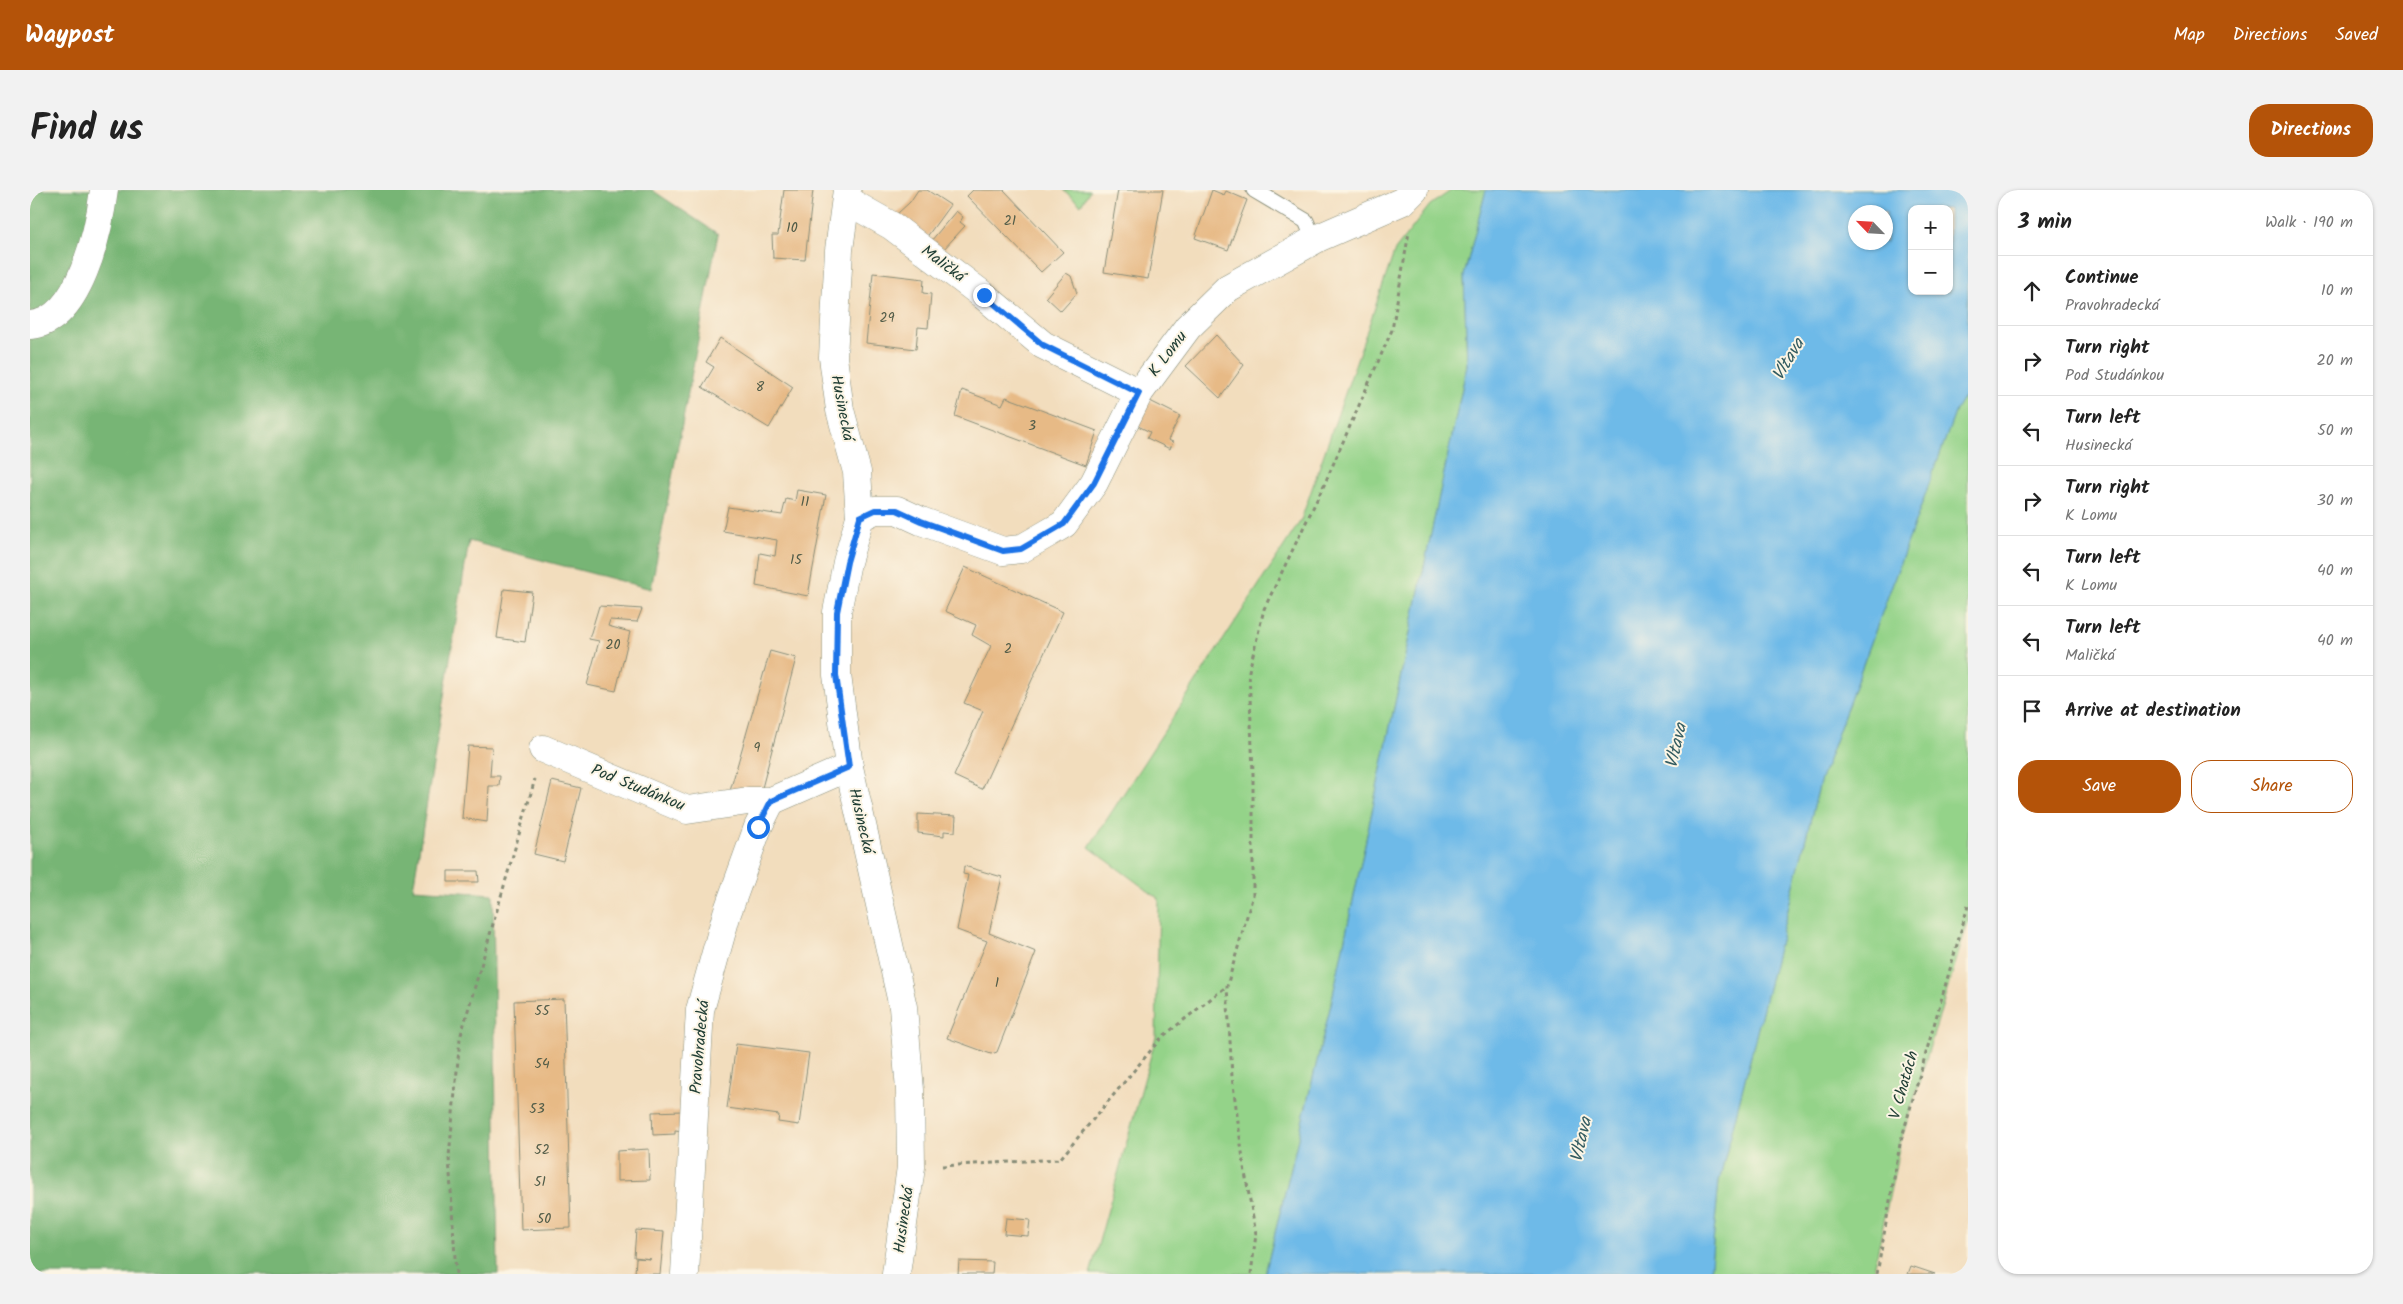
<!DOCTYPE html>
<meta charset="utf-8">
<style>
:root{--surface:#fff;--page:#f2f2f2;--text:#222;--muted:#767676;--line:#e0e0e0;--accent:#b45309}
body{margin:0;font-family:Kalam,sans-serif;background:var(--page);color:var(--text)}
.controls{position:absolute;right:15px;top:15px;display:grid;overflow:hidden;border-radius:10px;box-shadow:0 1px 4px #0004}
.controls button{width:45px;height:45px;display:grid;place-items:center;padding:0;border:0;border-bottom:1px solid var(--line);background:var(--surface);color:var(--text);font:25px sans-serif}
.compass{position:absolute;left:1818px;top:15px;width:45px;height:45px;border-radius:50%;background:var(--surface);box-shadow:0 1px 4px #0004;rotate:295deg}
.stop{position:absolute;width:15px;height:15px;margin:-11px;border:4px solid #1a73e8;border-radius:50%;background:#fff}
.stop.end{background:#1a73e8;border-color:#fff;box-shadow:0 1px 5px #0008}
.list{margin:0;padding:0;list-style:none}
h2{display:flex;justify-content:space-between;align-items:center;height:65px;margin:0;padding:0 20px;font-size:21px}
h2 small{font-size:16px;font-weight:400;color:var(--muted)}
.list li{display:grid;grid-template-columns:32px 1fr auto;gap:15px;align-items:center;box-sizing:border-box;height:70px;padding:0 20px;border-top:1px solid var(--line)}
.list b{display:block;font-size:19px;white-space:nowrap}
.list p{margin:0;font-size:16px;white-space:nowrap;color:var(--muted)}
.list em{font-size:16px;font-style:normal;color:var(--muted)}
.actions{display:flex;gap:10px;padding:15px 20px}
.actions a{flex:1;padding:11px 0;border:1px solid var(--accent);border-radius:20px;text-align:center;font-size:18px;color:var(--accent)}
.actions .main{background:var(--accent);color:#fff}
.icon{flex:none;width:28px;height:28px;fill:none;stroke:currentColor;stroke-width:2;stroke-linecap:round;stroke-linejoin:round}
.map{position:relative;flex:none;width:1938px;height:1084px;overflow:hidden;border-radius:20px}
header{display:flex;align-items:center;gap:30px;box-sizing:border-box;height:70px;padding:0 25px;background:var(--accent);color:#fff}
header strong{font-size:24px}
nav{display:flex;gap:28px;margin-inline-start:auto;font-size:18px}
.intro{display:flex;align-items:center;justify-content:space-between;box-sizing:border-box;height:120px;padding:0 30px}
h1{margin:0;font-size:35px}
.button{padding:12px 22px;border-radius:20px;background:var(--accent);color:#fff;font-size:18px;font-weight:700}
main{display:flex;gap:30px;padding:0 30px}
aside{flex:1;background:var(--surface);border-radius:20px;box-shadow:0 1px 4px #0004}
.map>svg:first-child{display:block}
.green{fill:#94d389;stroke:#5a885e}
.forest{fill:#77b575;stroke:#4b7954}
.water{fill:#6ebae8;stroke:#467c8e;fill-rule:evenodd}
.building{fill:#e7ba86}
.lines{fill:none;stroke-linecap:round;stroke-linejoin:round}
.service-casing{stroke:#888d78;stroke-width:17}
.minor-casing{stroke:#888d78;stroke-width:29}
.path{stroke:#888d78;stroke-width:3;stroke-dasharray:4 4;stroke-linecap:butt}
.service{stroke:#fff;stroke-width:15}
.minor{stroke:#fff;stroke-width:28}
.route{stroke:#1a73e8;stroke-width:6}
.labels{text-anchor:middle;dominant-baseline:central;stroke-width:4;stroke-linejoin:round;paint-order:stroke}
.number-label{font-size:14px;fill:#515c48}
.street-label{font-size:16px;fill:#1f3d34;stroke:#fcf5e5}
.water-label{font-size:18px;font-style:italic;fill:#335c61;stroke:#fcf5e5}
</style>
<header>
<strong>Waypost</strong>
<nav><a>Map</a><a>Directions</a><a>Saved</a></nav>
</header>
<div class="intro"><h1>Find us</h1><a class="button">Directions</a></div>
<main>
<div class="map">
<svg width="1938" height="1084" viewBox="0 0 1938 1084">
<rect width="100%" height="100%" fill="#fcf5e5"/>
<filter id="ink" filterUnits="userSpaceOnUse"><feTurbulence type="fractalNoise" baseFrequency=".02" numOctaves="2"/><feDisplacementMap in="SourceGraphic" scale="10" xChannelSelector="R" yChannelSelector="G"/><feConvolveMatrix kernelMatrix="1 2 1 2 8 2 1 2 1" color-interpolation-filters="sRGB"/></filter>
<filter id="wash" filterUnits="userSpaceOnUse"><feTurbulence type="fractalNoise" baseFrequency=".0096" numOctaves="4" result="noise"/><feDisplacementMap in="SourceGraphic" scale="20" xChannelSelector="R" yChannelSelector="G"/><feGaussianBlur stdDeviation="1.12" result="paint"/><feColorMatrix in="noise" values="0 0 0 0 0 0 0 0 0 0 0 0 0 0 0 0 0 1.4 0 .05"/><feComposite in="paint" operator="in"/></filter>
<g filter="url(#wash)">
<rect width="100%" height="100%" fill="#f2ddbd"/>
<!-- green -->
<g class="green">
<path d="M1033 0H1060L1051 15Z"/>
<path d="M1422 0H1456L1434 86 1437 175 1301 814 1235 1084H1060L1126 847 1129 709 1059 657 1271 330 1365 60 1400 15Z"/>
<path d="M1938 201V732L1870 954 1843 1084H1680L1689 992 1790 592 1926 220Z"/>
</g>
<!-- forest -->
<path class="forest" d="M2 0H622L688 44 621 399 439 351 383 699 463 704 468 1084H0V10Z"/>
<!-- water -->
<path class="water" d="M1456 0H1938V201L1926 220 1790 592 1689 992 1680 1084H1235L1301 814 1437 175 1434 86ZM1882 19H1919V101H1882ZM1826 22H1856V52H1826Z"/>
<g id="blocks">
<!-- building -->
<g class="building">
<path d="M754 0H783L775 70 743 68 742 45H748Z"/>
<path d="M888 0H897L920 15 896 48 867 24 880 12Z"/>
<path d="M943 0H974L1033 62 1011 82 937 6Z"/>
<path d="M1088 0H1133L1118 89 1074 82Z"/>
<path d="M1182 0 1194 5 1196 1 1217 10 1198 60 1165 48Z"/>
<path d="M926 21 933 27 930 32 935 36 913 60 901 51Z"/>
<path d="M843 83 894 89 893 103 901 104 898 138 888 137 886 159 836 153Z"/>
<path d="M1036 83 1041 86 1047 103 1031 121 1016 107Z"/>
<path d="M1186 145 1214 175 1190 208 1156 176Z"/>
<path d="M690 148 763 197 739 238 672 197 684 177 676 172Z"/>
<path d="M932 200 972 215 976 207 1067 241 1056 275 925 226Z"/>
<path d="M1120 211 1150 226 1138 250 1143 252 1140 259 1117 248 1120 242 1106 235Z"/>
<path d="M767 300 796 305 778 406 726 396 730 363 745 366 747 350 693 341 698 317 752 325 756 309 765 311Z"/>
<path d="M935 377 1033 422 952 599 924 586 953 521 934 513 961 456 942 445 946 435 915 421Z"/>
<path d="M474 399 502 402 495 452 467 448Z"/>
<path d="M569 416 612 419 607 432 580 430 578 436 600 442 586 501 557 495 569 451 559 449Z"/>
<path d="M740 461 766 468 732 598 698 608Z"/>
<path d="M438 556 462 557 460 586H470L469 596H459L457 632 432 628Z"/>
<path d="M522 591 551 598 533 671 504 664Z"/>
<path d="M888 624 926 626 925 642 914 641V646L888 643Z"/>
<path d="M934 676 972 687 959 743 1006 762 967 862 961 864 917 848 957 751 927 740 938 685 933 684Z"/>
<path d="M418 681H448L449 692H418Z"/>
<path d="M534 809 541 1038 491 1040 484 811Z"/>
<path d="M706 854 779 863 769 935 748 932 749 925 697 918Z"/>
<path d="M652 921 653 941 645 940V944L623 945 622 922Z"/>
<path d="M619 959 620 990 587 991V961Z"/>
<path d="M976 1028 1000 1030 998 1046 974 1044Z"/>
<path d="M606 1040 634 1042 630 1084H605L606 1068 621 1069 604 1067Z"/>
<path d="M929 1071 963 1072 962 1084H928Z"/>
<path d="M1881 1076 1905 1084H1878Z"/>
</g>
</g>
</g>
<g filter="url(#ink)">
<use href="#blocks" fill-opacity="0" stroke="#888d78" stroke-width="1"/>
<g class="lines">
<!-- service casing -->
<g class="service-casing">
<path id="service" d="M1224 0 1276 31 1284 50"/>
</g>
<!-- minor casing -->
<g class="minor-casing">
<g id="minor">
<path d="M817 0 809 60 803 167 810 220 827 282 830 327 817 372 807 422V485L819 577 873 817 880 900 881 977 866 1084"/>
<path d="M816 10 862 36 953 105 1013 155 1109 203"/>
<path d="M0 135C50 132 69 39 74 0"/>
<path d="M830 327 845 320H867L891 331 973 361 991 359 1017 344 1034 334 1064 293 1109 203 1158 137 1198 98 1288 48 1373 11 1384 0"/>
<path d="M513 559 657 620 718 611H741L819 577"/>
<path d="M655 1084 670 820 697 723 728 637 741 611"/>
</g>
</g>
<!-- path -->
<g class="path">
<path d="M912 976 1030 969 1132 847 1197 796"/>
<path d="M426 1084 419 967 430 848 505 589"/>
<path d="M1221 1084 1226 1044 1214 977 1202 887 1197 796 1223 705V583L1219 481 1234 419 1295 293 1362 140 1379 42"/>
<path d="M1847 1084 1870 954 1938 716"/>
</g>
<!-- service -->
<use href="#service" class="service"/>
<!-- minor -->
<use href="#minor" class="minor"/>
</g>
</g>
<g class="lines" filter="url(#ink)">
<!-- route -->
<path class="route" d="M728 637 741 611 819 577 806 485 807 422 817 372 830 327 845 320H867L891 331 973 361 991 359 1034 334 1064 293 1109 203 1013 155 954 105"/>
</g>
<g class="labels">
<!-- number labels -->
<g class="number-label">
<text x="980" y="31">21</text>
<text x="762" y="38">10</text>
<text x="857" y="128">29</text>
<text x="730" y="197">8</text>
<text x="1002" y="236">3</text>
<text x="775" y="312">11</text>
<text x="766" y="370">15</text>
<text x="583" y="455">20</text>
<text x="978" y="459">2</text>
<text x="727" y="558">9</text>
<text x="967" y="793">1</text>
<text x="512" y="821">55</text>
<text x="512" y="874">54</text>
<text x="507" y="919">53</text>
<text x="512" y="960">52</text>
<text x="510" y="992">51</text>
<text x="514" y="1029">50</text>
</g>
<!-- street labels -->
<g class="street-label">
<text transform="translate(913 74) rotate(37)">Maličká</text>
<text transform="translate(1138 164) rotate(-53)">K Lomu</text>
<text transform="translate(812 218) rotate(79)">Husinecká</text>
<text transform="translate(608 598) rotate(22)">Pod Studánkou</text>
<text transform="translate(831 631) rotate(77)">Husinecká</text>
<text transform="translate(670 857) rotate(-85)">Pravohradecká</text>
<text transform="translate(1874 895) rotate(-74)">V Chatách</text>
<text transform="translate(874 1030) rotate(-82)">Husinecká</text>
</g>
<!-- water labels -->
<g class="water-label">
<text transform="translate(1759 170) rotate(-59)">Vltava</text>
<text transform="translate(1647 556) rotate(-77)">Vltava</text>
<text transform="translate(1552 950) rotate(-77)">Vltava</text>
</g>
</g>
</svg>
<div class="controls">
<button>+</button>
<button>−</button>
</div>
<svg class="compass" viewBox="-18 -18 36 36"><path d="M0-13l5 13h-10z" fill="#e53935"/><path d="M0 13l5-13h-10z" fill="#767676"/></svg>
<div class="stop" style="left:728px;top:637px"></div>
<div class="stop end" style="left:954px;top:105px"></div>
</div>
<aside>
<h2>3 min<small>Walk · 190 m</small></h2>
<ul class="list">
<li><svg class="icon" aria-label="ahead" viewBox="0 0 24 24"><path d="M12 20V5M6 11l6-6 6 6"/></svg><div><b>Continue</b><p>Pravohradecká</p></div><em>10 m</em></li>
<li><svg class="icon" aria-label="right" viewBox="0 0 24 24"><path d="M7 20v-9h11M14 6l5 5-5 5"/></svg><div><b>Turn right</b><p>Pod Studánkou</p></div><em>20 m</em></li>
<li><svg class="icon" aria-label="left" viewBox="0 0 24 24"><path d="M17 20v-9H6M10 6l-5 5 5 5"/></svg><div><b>Turn left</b><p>Husinecká</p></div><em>50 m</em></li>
<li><svg class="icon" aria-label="right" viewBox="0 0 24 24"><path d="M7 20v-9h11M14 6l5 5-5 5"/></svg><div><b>Turn right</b><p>K Lomu</p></div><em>30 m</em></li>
<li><svg class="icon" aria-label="left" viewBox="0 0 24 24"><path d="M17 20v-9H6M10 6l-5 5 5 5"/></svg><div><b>Turn left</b><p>K Lomu</p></div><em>40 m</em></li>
<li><svg class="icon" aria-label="left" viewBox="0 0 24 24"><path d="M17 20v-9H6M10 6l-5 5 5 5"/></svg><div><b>Turn left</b><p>Maličká</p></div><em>40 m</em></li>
<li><svg class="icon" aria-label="arrive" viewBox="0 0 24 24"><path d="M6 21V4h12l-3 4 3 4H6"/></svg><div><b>Arrive at destination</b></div></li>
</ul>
<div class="actions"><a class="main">Save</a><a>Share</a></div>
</aside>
</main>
